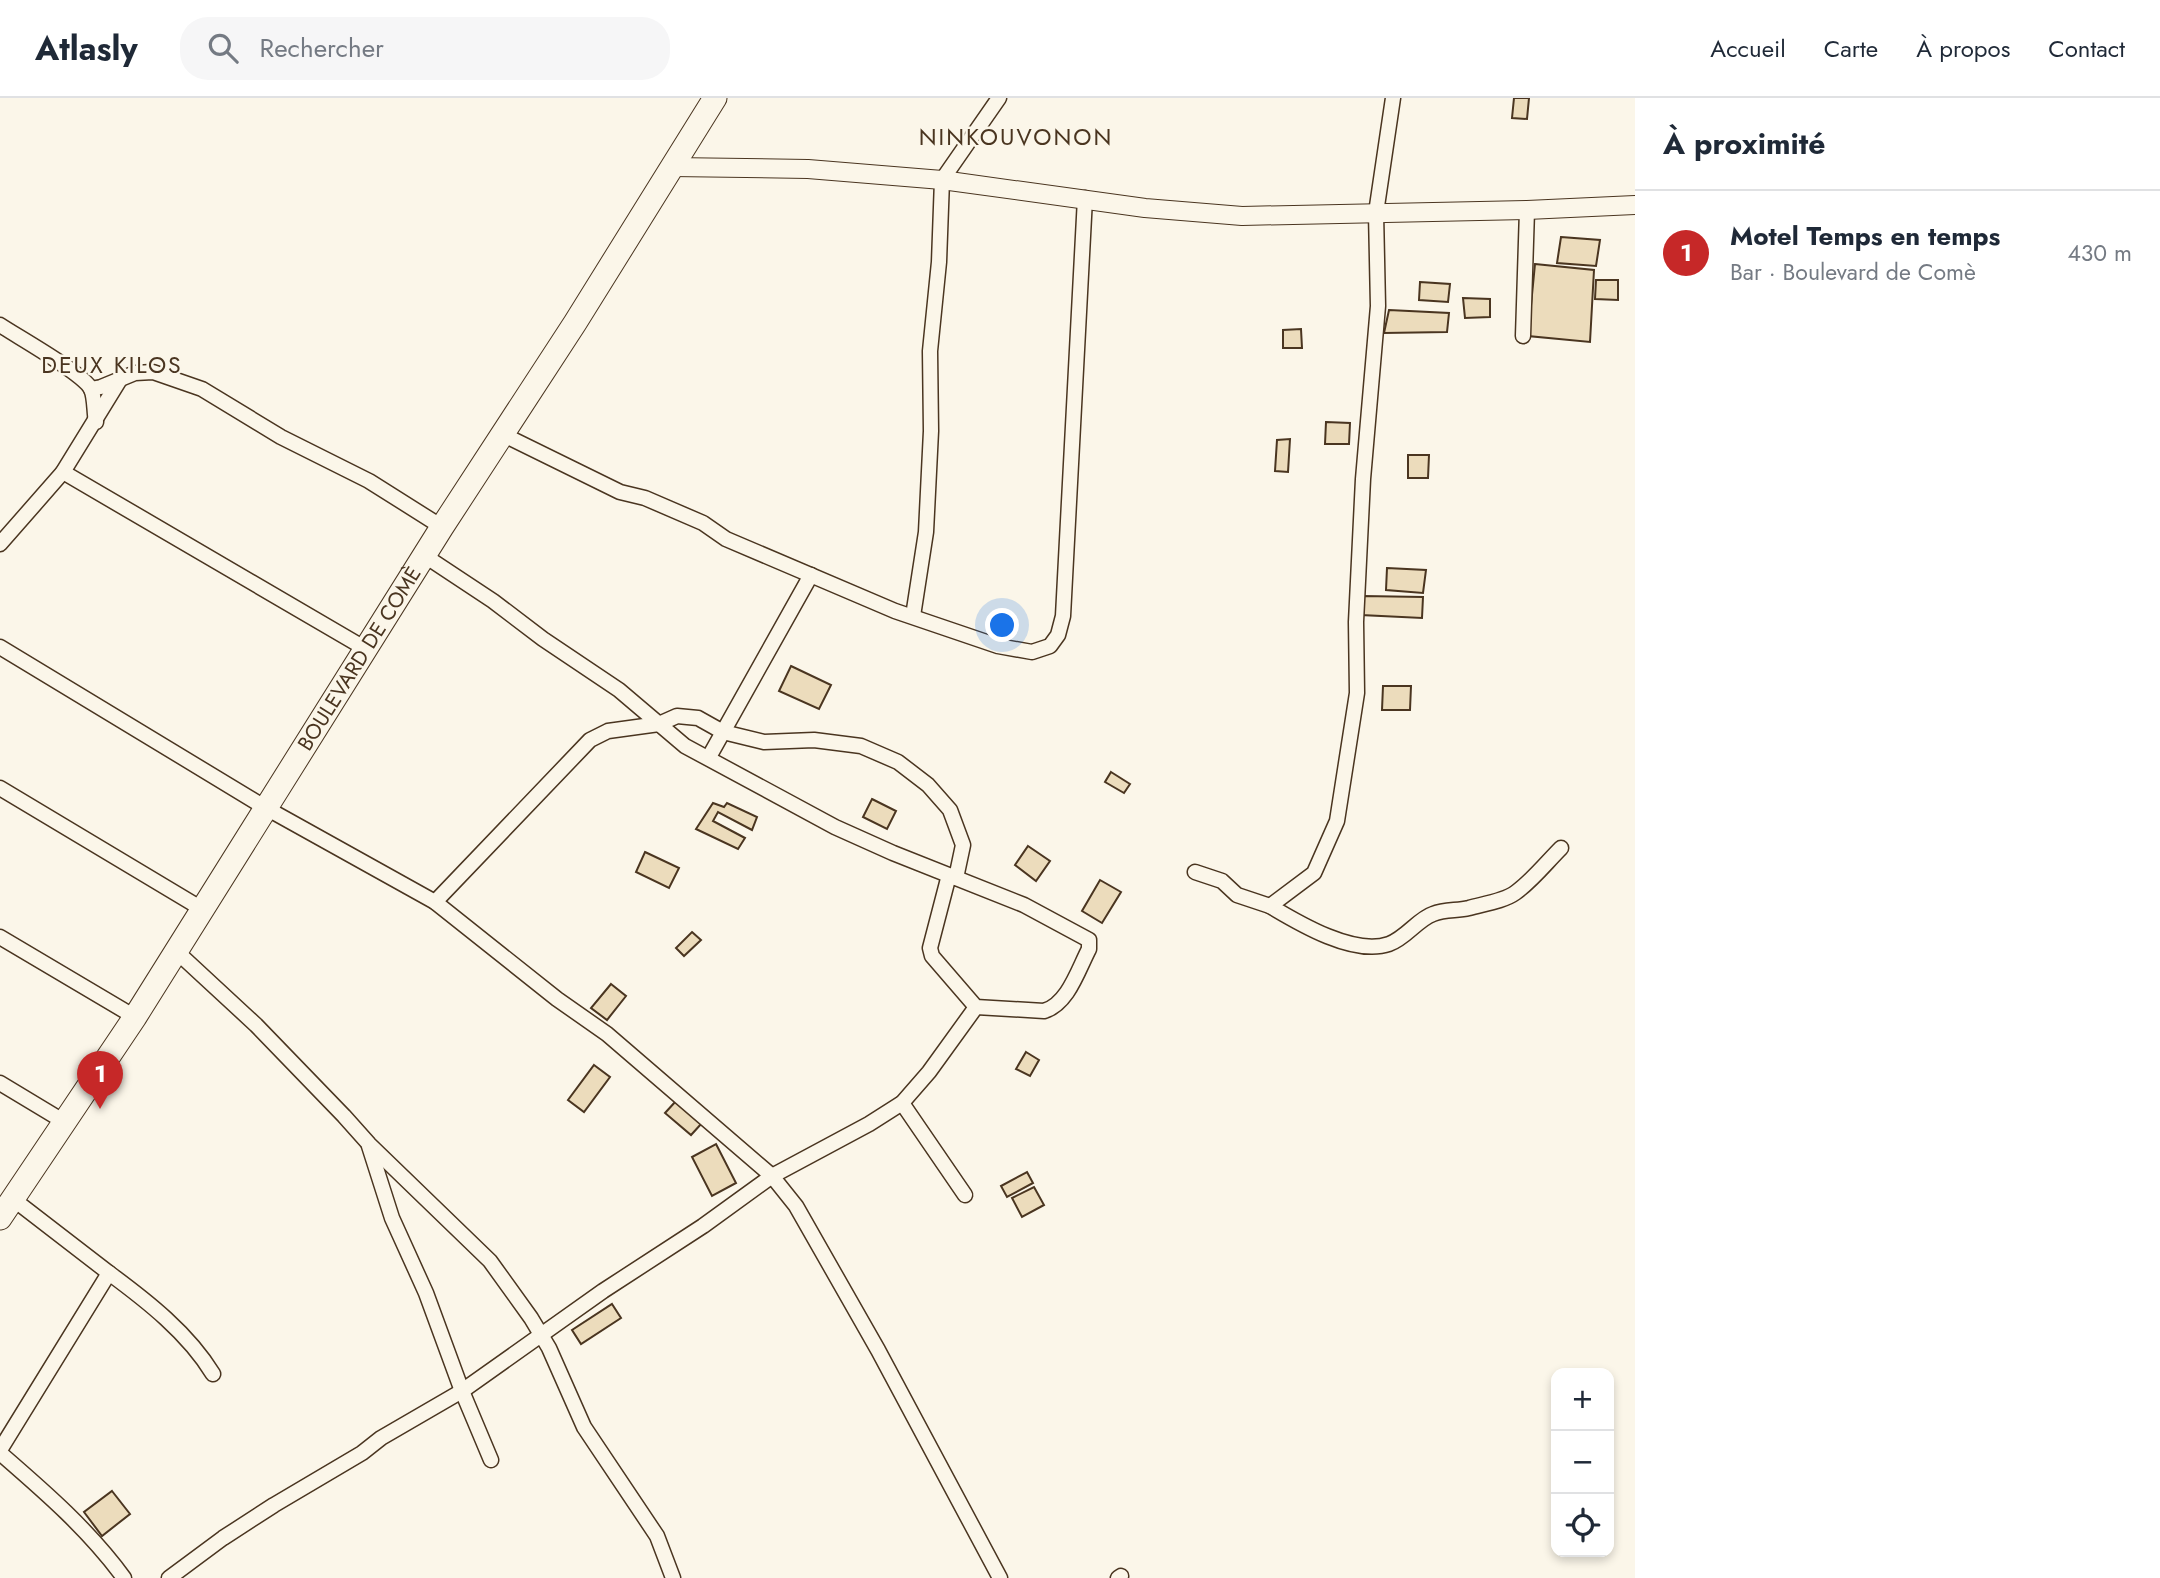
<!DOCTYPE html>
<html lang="fr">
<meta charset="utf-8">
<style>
:root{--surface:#fff;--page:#f6f6f7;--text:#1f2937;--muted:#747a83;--line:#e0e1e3;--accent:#c62828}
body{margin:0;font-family:Jost,sans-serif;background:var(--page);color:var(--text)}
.controls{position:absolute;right:21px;bottom:21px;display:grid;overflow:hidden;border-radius:14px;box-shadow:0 4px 10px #0003}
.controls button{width:63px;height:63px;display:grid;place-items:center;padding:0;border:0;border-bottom:2px solid var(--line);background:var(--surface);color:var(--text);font:35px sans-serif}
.you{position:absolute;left:1003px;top:528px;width:24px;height:24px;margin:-18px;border:5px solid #fff;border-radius:50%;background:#1a73e8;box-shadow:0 0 0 10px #1a73e833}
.badge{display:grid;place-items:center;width:46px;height:46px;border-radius:50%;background:var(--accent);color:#fff;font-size:23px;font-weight:700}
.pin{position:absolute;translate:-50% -58px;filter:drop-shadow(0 2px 4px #0008)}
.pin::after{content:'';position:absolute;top:37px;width:24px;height:21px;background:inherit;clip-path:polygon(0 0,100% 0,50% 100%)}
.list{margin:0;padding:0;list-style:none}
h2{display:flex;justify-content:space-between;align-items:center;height:91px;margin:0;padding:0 28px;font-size:30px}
h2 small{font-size:23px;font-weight:400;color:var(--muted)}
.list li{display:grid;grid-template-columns:46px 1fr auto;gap:21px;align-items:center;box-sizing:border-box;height:126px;padding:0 28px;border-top:2px solid var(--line)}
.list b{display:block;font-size:26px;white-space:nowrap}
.list p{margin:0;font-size:23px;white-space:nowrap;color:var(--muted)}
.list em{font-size:23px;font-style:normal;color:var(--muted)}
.icon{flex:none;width:38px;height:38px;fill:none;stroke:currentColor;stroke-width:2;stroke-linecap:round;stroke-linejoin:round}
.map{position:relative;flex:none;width:1635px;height:1480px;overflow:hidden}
header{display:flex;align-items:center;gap:42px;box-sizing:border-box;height:98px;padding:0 35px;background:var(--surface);border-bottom:2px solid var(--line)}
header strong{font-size:33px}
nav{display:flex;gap:38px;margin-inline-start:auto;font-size:24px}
.search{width:490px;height:63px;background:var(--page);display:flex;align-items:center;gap:18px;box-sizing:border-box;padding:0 24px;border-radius:28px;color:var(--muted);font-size:26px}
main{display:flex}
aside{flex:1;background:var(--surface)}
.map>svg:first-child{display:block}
.building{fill:#ecdcbc;stroke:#4a3520;stroke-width:2}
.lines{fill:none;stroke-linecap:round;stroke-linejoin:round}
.minor-casing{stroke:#4a3520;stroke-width:17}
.tertiary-casing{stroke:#4a3520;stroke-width:20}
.primary-casing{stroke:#4a3520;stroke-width:25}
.minor{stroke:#fbf6e9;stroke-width:14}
.tertiary{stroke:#fbf6e9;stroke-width:18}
.primary{stroke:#fbf6e9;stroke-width:23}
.labels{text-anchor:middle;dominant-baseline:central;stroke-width:5;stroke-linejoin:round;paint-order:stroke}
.street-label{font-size:21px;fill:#4a3520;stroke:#fbf6e9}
.neighbourhood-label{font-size:23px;letter-spacing:2px;fill:#4a3520;stroke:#fbf6e9}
</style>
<header>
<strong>Atlasly</strong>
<div class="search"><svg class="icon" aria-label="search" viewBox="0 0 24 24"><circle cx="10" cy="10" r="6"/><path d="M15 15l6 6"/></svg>Rechercher</div>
<nav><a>Accueil</a><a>Carte</a><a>À propos</a><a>Contact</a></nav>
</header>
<main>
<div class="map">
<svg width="1635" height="1480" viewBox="0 0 1635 1480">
<rect width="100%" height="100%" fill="#fbf6e9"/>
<!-- building -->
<g class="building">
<path d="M1514 0H1529L1527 21 1512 20Z"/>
<path d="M1561 139 1600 142 1596 168 1557 165Z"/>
<path d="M1535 166 1594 172 1590 244 1528 238Z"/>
<path d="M1596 182H1618V202L1595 201Z"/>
<path d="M1420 184 1450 186 1448 204 1419 202Z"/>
<path d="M1463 200 1490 201V219L1465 220Z"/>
<path d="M1389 212 1449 215 1447 234 1384 235Z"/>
<path d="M1301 231 1302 250H1283V232Z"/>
<path d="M1326 324 1350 325 1349 346H1325Z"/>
<path d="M1290 341 1288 374 1275 373 1277 342Z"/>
<path d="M1408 357H1429L1428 380H1408Z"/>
<path d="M1387 470 1426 472 1423 495 1386 492Z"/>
<path d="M1363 498 1423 499 1422 520 1361 517Z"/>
<path d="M791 568 831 587 819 611 779 593Z"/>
<path d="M1383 588H1411L1410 612H1382Z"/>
<path d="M1111 674 1130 686 1124 695 1105 684Z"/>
<path d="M872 701 896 713 887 731 863 719Z"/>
<path d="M713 705 724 709 727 705 757 719 752 732 718 714 713 723 745 740 738 751 696 731Z"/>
<path d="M1028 748 1050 763 1036 783 1015 767Z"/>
<path d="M645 754 679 770 669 790 636 774Z"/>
<path d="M1100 782 1121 794 1102 825 1082 813Z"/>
<path d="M692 834 701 842 684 858 676 850Z"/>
<path d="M611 886 626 898 607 922 591 910Z"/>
<path d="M1026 954 1039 962 1030 978 1016 971Z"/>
<path d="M594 967 610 979 584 1014 568 1002Z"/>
<path d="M676 1003 702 1025 691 1037 665 1015Z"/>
<path d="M716 1046 736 1085 712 1098 692 1059Z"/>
<path d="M1027 1074 1033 1085 1007 1099 1001 1088Z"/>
<path d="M1034 1089 1044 1107 1022 1119 1012 1100Z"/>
<path d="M612 1206 621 1220 581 1246 572 1232Z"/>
<path d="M112 1393 130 1416 102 1438 84 1414Z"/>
</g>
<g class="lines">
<!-- minor casing -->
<g class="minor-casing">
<g id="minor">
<path d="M1393 0 1376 115 1378 208 1363 381 1356 524 1357 595 1337 723 1314 775 1270 808C1300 826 1354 858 1389 846 1406 840 1418 821 1433 816 1445 811 1457 813 1469 810 1483 806 1504 803 1515 795 1532 783 1546 765 1561 750"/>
<path d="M0 227C18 239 83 275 91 291 95 299 94 314 96 324"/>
<path d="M1523 238 1527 112"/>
<path d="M91 291 101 289 135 275 153 274 202 291 281 339 369 383 442 429"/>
<path d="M502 336 620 394 645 400 703 425 726 441 895 513 998 548 1032 554 1050 548 1058 537 1063 518 1085 100"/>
<path d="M63 374 366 551"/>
<path d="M0 446 63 374 119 283"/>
<path d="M425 458 493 503 543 541 619 592 685 648 835 729 893 755 1024 807 1089 842V851C1078 872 1068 906 1044 913L976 909 932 858 930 850 949 777"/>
<path d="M913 518 926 434 931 333 930 253 939 164 942 82 999 0"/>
<path d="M0 549 266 710 435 804 557 901 607 936 772 1078 796 1108 878 1252 1000 1480"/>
<path d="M709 659 811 477"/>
<path d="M0 690 202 811"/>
<path d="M1195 774 1222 783 1237 797 1270 808"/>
<path d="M435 804 590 642 608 633 659 626 677 618 698 620 723 634 764 644 814 642 861 648 898 664 928 687 950 712 963 747 956 780"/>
<path d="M0 839 135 919"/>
<path d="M176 853 256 927 344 1018 369 1046 490 1163 531 1220 549 1250 584 1329 657 1438 673 1480"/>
<path d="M0 985 63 1023"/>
<path d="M902 1005 965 1097"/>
<path d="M369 1048 392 1120 426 1195 462 1293 491 1362"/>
<path d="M109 1175C147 1203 188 1235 213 1276"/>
<path d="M0 1352 109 1175 13 1101"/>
<path d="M0 1355C45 1394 89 1432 124 1480"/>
<path d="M169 1480 223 1440 274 1407 362 1355 381 1340 462 1293 603 1193 703 1128 772 1078 869 1026 902 1005 929 974 976 909"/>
<path d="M1118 1480 1121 1478"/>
</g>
</g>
<!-- tertiary casing -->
<g class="tertiary-casing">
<path id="tertiary" d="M672 69 808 71 942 82 1145 110 1242 118 1527 112 1635 107"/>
</g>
<!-- primary casing -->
<g class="primary-casing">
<g id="primary">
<path id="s1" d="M0 1120 135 919 442 429 575 225 715 0"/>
</g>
</g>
<!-- minor -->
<use href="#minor" class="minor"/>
<!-- tertiary -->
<use href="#tertiary" class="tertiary"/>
<!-- primary -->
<use href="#primary" class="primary"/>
</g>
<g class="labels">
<!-- street labels -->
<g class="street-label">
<text stroke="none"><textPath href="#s1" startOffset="665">BOULEVARD DE COMÈ</textPath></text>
</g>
<!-- neighbourhood labels -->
<g class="neighbourhood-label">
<text x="1016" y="39">NINKOUVONON</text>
<text x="112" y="267">DEUX KILOS</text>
</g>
</g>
</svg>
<div class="controls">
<button>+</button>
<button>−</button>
<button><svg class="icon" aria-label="locate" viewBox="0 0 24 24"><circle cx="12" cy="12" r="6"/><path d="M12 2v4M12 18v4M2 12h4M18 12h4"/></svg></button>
</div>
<div class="you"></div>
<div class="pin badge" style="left:100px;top:1011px">1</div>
</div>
<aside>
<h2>À proximité<small></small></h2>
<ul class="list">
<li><span class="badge">1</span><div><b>Motel Temps en temps</b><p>Bar · Boulevard de Comè</p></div><em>430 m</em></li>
</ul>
</aside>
</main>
